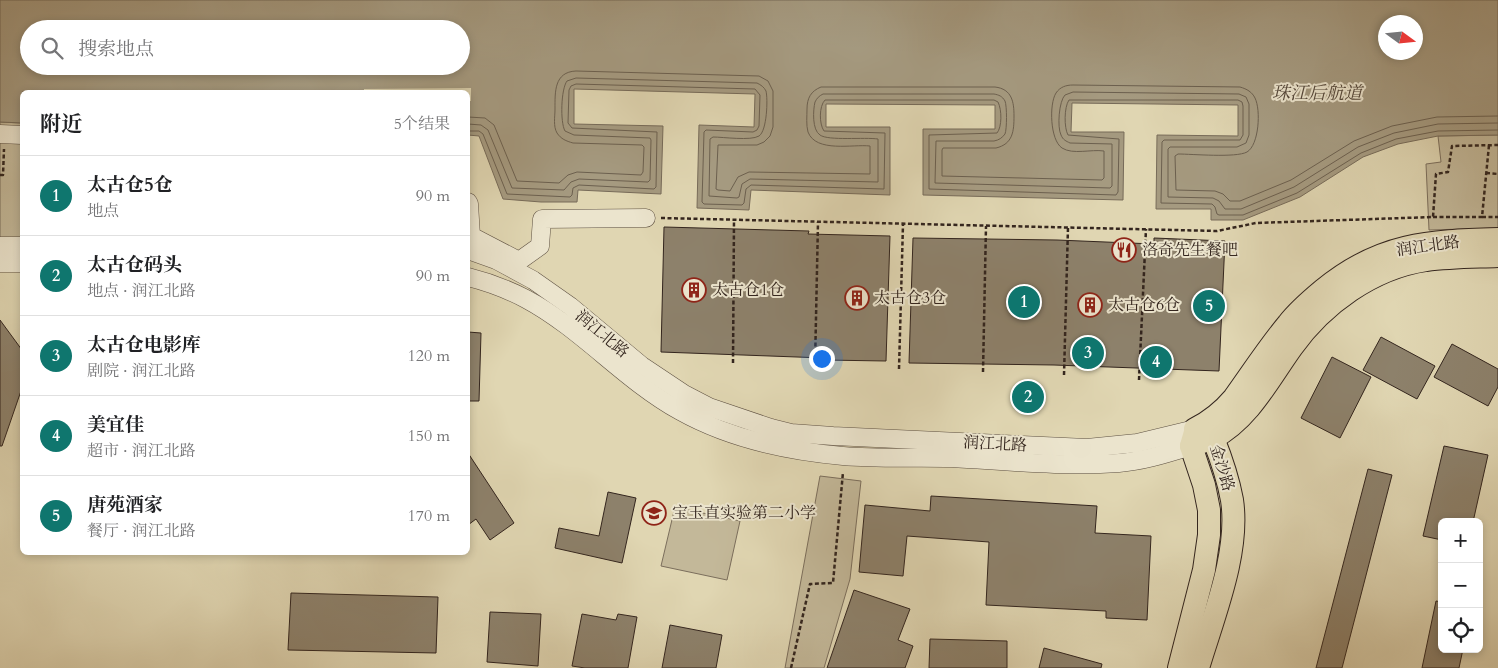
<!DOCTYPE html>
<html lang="zh">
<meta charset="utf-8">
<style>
:root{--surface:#fff;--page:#f2f2f2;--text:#202124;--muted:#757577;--line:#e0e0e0;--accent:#0f766e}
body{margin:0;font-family:Cardo,"Noto Serif SC",serif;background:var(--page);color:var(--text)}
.controls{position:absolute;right:15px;bottom:15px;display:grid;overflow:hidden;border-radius:8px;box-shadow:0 2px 8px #0003}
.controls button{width:45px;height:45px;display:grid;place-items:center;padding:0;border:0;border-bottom:1px solid var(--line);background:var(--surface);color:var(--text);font:25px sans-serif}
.compass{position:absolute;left:1378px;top:15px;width:45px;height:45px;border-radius:50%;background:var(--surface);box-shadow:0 2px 8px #0003;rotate:105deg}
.you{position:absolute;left:821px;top:358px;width:18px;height:18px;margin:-12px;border:4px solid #fff;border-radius:50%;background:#1a73e8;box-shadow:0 0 0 8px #1a73e833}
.badge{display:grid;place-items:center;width:32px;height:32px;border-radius:50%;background:var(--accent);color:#fff;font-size:16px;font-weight:700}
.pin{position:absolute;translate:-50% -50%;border:2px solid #fff;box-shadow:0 1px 5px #0006}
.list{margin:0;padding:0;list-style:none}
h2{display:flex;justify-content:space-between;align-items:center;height:65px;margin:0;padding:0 20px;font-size:21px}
h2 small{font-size:16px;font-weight:400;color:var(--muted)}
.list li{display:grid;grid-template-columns:32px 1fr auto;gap:15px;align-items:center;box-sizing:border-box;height:80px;padding:0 20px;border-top:1px solid var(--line)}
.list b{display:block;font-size:19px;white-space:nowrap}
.list p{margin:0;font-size:16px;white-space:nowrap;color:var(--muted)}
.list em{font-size:16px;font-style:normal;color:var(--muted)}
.icon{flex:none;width:28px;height:28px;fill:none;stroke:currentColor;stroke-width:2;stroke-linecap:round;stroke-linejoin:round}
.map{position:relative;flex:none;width:1498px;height:668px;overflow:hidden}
.search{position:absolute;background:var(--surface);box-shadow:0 2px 8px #0003;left:20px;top:20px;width:450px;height:55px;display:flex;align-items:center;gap:12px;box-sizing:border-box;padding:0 18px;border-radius:28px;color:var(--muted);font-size:19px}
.panel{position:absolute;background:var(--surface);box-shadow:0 2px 8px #0003;left:20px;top:90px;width:450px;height:465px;border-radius:8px}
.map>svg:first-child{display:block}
.green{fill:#c3b899;stroke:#7b6e5c}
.water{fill:#a59a80;stroke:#776b59;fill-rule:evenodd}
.pier{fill:#e0d6b2}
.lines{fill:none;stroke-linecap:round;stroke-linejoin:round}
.shore{stroke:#6c604f;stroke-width:1}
.building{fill:#8d816b;stroke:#33251e}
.minor-casing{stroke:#5e5143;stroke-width:19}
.major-casing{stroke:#33251e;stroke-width:24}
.path{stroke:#33251e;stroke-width:2.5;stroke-dasharray:4 2.5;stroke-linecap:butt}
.minor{stroke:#ebe4cd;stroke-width:18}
.major{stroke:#e0d6b2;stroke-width:22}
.labels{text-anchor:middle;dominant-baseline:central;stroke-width:4;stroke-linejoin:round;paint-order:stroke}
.street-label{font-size:16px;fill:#33251e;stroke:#ebe4cd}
.poi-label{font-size:16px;fill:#33251e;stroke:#ebe4cd;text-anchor:start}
.water-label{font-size:18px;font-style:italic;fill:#55483b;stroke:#ebe4cd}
</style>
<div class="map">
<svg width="1498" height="668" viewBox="0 0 1498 668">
<rect width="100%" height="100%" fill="#e0d6b2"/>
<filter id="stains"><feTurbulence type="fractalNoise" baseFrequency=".004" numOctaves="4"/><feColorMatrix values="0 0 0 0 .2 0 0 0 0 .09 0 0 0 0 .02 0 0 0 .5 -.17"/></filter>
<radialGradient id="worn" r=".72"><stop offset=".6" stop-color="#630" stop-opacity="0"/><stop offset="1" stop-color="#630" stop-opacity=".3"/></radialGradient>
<!-- green -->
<g class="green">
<path d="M0 122 22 123V238H0Z"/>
<path d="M1498 135V228L1429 230 1426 164 1441 162 1438 136Z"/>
<path d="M820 476 861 481 850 579 824 668H785Z"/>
<path d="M675 507 740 521 727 580 661 566Z"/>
</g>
<!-- water -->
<path class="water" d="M0 0H1498V135L1438 136 1398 144 1363 157 1300 197 1243 220H1211V209H1156L1157 135 1238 136V105L1072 103 1071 132H1124L1123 200 923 195V129H995V105L826 104V127H890V195L751 190 749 210 697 208 699 125 754 127 755 94 574 89V124L663 126 661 194 578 190 577 202H541L503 199 479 136 468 135V92H22V123L0 122ZM1386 22H1416V52H1386ZM29 29H461V66H29Z"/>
<!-- pier -->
<path class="pier" d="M471 88V101H468V92H364V89Z"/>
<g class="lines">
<!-- shore -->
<g class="shore">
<path d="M468 117 485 118 494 125 517 181 559 183 568 175 577 172 641 175 643 172 644 147 642 145 573 143C566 141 561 139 557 133 553 126 555 117 555 109 555 92 554 72 576 71L759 76 768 81 773 91V127L770 136 764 142 757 145H718L716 189 718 190 730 191 738 177 749 172 870 174V146C853 144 816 153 808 132 806 125 807 116 807 109 807 98 811 91 821 87H995C1012 89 1014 102 1014 116 1014 131 1013 144 996 148H943L942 150V176L1102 180 1104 178V151C1091 149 1073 155 1062 148 1050 140 1049 104 1056 93 1060 87 1066 85 1073 85L1240 87C1247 89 1252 92 1255 98 1261 110 1259 145 1247 152 1236 158 1192 154 1178 154L1175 156 1176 190 1215 191 1223 194 1230 201H1240L1291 180 1354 141 1392 126 1437 117 1498 116"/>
<path d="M468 124 481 125 488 130 512 188 564 190 571 182 579 179 648 182 650 180 651 140 650 138 574 135 565 131C560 122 561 89 567 81L576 78 757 83C761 85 764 87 766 91 768 99 767 131 759 136 751 141 723 137 713 137L710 139 709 196 737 198 739 197 742 184 750 179 878 182V139C865 137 828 141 820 135 812 130 813 110 815 102 817 98 819 96 823 94H994C999 95 1002 96 1005 101 1007 106 1007 129 1005 134 1002 138 999 140 994 141H936L935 183 1110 188 1112 186V144L1070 143C1066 141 1063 140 1061 135 1057 127 1059 101 1065 95L1073 92 1239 94 1246 97 1249 104V135L1246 143 1237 147H1170L1168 149V197L1213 198 1219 201 1225 209H1241L1294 187 1358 147 1394 133 1438 124 1498 123"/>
<path d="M468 131H479L483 134 507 194 570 197 572 195 573 188 579 185 654 189 656 187 657 132 572 128 568 123 569 90 571 86 576 84 755 89 760 95 759 126 757 130 753 132 706 130 704 132 702 202 704 204 742 205 744 203 746 189 751 185 884 189 885 133 824 131C819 124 819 106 825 100H994L998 102C1002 110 1002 127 997 133L929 135V189L1116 195 1118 192 1119 139 1068 135C1064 128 1064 107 1069 100H1238L1242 102 1243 106V135L1240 140H1164L1162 142 1161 203 1212 204 1215 207 1217 214 1219 215H1243L1297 193 1361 153 1396 139 1438 131 1498 130"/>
</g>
</g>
<!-- building -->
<g class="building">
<path d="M664 227 809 231 808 234 890 236 886 361 824 360V358L661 352Z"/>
<path d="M913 238 1057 240 1154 244V238L1225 241 1219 371 1054 365 909 363Z"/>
<path d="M0 320 22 350V388L2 446H0Z"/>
<path d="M468 332 481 333 479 401H468Z"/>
<path d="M1381 337 1435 366 1417 399 1363 370Z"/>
<path d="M1452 344 1498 369V387L1488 406 1434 377Z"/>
<path d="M1332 357 1371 377 1340 438 1301 418Z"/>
<path d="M1444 446 1488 455 1473 522H1442V540L1423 536Z"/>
<path d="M468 453 514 523 490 540 476 519 468 525Z"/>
<path d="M1368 469 1392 475 1342 668H1316Z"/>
<path d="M608 492 636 498 622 563 555 548 559 528 599 536Z"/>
<path d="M931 496 1097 506 1095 533 1151 536 1147 620 1106 618V611L986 605 989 542 907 536 903 576 859 572 865 505 930 511Z"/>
<path d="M854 590 910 609 898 640 913 646 905 668H827Z"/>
<path d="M291 593 438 597 436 653 288 650Z"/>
<path d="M1436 601 1442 602V649H1463L1459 668H1422Z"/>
<path d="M490 612 541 614 538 666 487 662Z"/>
<path d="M582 614 616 620 618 614 637 617 628 668H585L572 666Z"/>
<path d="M670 625 722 635 716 668H662Z"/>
<path d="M930 639 1007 641V668H929Z"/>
<path d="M1044 648 1102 664 1101 668H1039Z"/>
</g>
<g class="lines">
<!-- minor casing -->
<g class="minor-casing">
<g id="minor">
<path d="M0 134 22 135"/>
<path d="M468 202 469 204 471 236 519 261 540 246 542 219 646 218"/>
<path d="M0 246H22"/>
<path d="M468 250 496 260 533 280 570 306 642 366 684 394 709 407 771 428 791 433 833 436 1087 448 1137 443 1195 429"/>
<path d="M0 263H22"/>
<path d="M468 277C488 282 507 289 526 299 582 329 624 380 680 411 730 439 786 451 843 456 879 459 916 457 952 458 1007 461 1064 467 1119 463 1144 461 1168 453 1191 446"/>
</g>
</g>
<!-- major casing -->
<g class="major-casing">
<g id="major">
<path d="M1195 429C1211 421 1223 411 1234 398 1252 373 1268 348 1288 324 1298 311 1311 300 1323 290 1380 243 1428 241 1498 239"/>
<path d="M1191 446C1198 443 1206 441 1213 438 1249 419 1269 379 1292 347 1323 304 1372 268 1426 260 1450 257 1474 257 1498 256"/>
<path d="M1179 668 1204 570 1209 535V510L1204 485 1191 446 1195 432"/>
<path d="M1198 668C1213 617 1240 553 1232 500 1228 478 1221 458 1213 438L1201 431"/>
</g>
</g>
<!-- path -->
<g class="path">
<path d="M1486 173 1498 174"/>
<path d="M0 175H3L4 149"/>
<path d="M1433 217H1482L1489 145"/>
<path d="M1482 217H1498"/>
<path d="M661 218 1217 231 1256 223 1433 217 1436 174 1448 172 1452 146 1498 145"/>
<path d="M733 363 734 220"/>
<path d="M815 366 818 222"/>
<path d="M899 369 903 224"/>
<path d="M983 372 986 226"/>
<path d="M1064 375 1068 227"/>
<path d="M1139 380 1146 229"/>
<path d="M791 668 810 584 833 583 843 472"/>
</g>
<!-- minor -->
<use href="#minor" class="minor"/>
<!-- major -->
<use href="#major" class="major"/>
</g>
<!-- icons -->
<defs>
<g id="restaurant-ring" transform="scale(1.25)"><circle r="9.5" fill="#ebe4cd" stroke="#8f2418" stroke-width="1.5"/><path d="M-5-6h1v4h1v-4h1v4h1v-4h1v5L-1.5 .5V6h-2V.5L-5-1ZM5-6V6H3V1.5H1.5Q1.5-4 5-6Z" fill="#8f2418"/></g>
<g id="building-ring" transform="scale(1.25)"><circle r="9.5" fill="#ebe4cd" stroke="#8f2418" stroke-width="1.5"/><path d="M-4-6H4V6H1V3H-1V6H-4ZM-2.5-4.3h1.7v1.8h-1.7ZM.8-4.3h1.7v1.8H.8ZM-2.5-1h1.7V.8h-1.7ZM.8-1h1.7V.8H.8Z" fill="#8f2418"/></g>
<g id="school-ring" transform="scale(1.25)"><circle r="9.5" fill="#ebe4cd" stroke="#8f2418" stroke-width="1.5"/><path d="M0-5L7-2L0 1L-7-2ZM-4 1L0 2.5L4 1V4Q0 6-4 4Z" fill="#8f2418"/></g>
</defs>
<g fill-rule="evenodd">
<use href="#restaurant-ring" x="1124" y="250"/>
<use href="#building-ring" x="694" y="290"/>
<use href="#building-ring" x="857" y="298"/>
<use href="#building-ring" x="1090" y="305"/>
<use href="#school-ring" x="654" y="513"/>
</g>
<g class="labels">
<!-- street labels -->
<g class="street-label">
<text transform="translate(1428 246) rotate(-8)">润江北路</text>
<text transform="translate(602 334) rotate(40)">润江北路</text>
<text transform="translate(995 444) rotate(3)">润江北路</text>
<text transform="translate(1222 468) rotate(73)">金沙路</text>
</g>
<!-- poi labels -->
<g class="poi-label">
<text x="1142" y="250">洛奇先生餐吧</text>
<text x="712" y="290">太古仓1仓</text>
<text x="874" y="298">太古仓3仓</text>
<text x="1108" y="305">太古仓6仓</text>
<text x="672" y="513">宝玉直实验第二小学</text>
</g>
<!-- water labels -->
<g class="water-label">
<text x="1317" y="93">珠江后航道</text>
</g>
</g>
<rect width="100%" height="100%" filter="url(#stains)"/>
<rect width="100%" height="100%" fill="url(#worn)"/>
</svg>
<div class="controls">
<button>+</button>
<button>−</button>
<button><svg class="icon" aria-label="locate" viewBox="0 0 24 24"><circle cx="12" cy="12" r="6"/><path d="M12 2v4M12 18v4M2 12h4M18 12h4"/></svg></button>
</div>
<svg class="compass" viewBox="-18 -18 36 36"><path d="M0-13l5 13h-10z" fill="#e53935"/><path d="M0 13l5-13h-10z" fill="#757577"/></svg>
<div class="you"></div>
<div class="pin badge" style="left:1024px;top:302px">1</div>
<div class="pin badge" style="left:1028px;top:397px">2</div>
<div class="pin badge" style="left:1088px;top:353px">3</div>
<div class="pin badge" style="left:1156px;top:362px">4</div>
<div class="pin badge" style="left:1209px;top:306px">5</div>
<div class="search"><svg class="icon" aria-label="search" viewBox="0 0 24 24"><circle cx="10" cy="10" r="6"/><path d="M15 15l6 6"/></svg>搜索地点</div>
<section class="panel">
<h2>附近<small>5个结果</small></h2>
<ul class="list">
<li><span class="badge">1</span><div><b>太古仓5仓</b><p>地点</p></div><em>90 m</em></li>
<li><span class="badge">2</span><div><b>太古仓码头</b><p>地点 · 润江北路</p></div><em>90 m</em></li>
<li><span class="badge">3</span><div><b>太古仓电影库</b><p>剧院 · 润江北路</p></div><em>120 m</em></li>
<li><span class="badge">4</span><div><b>美宜佳</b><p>超市 · 润江北路</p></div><em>150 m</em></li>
<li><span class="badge">5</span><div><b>唐苑酒家</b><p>餐厅 · 润江北路</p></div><em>170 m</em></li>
</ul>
</section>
</div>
